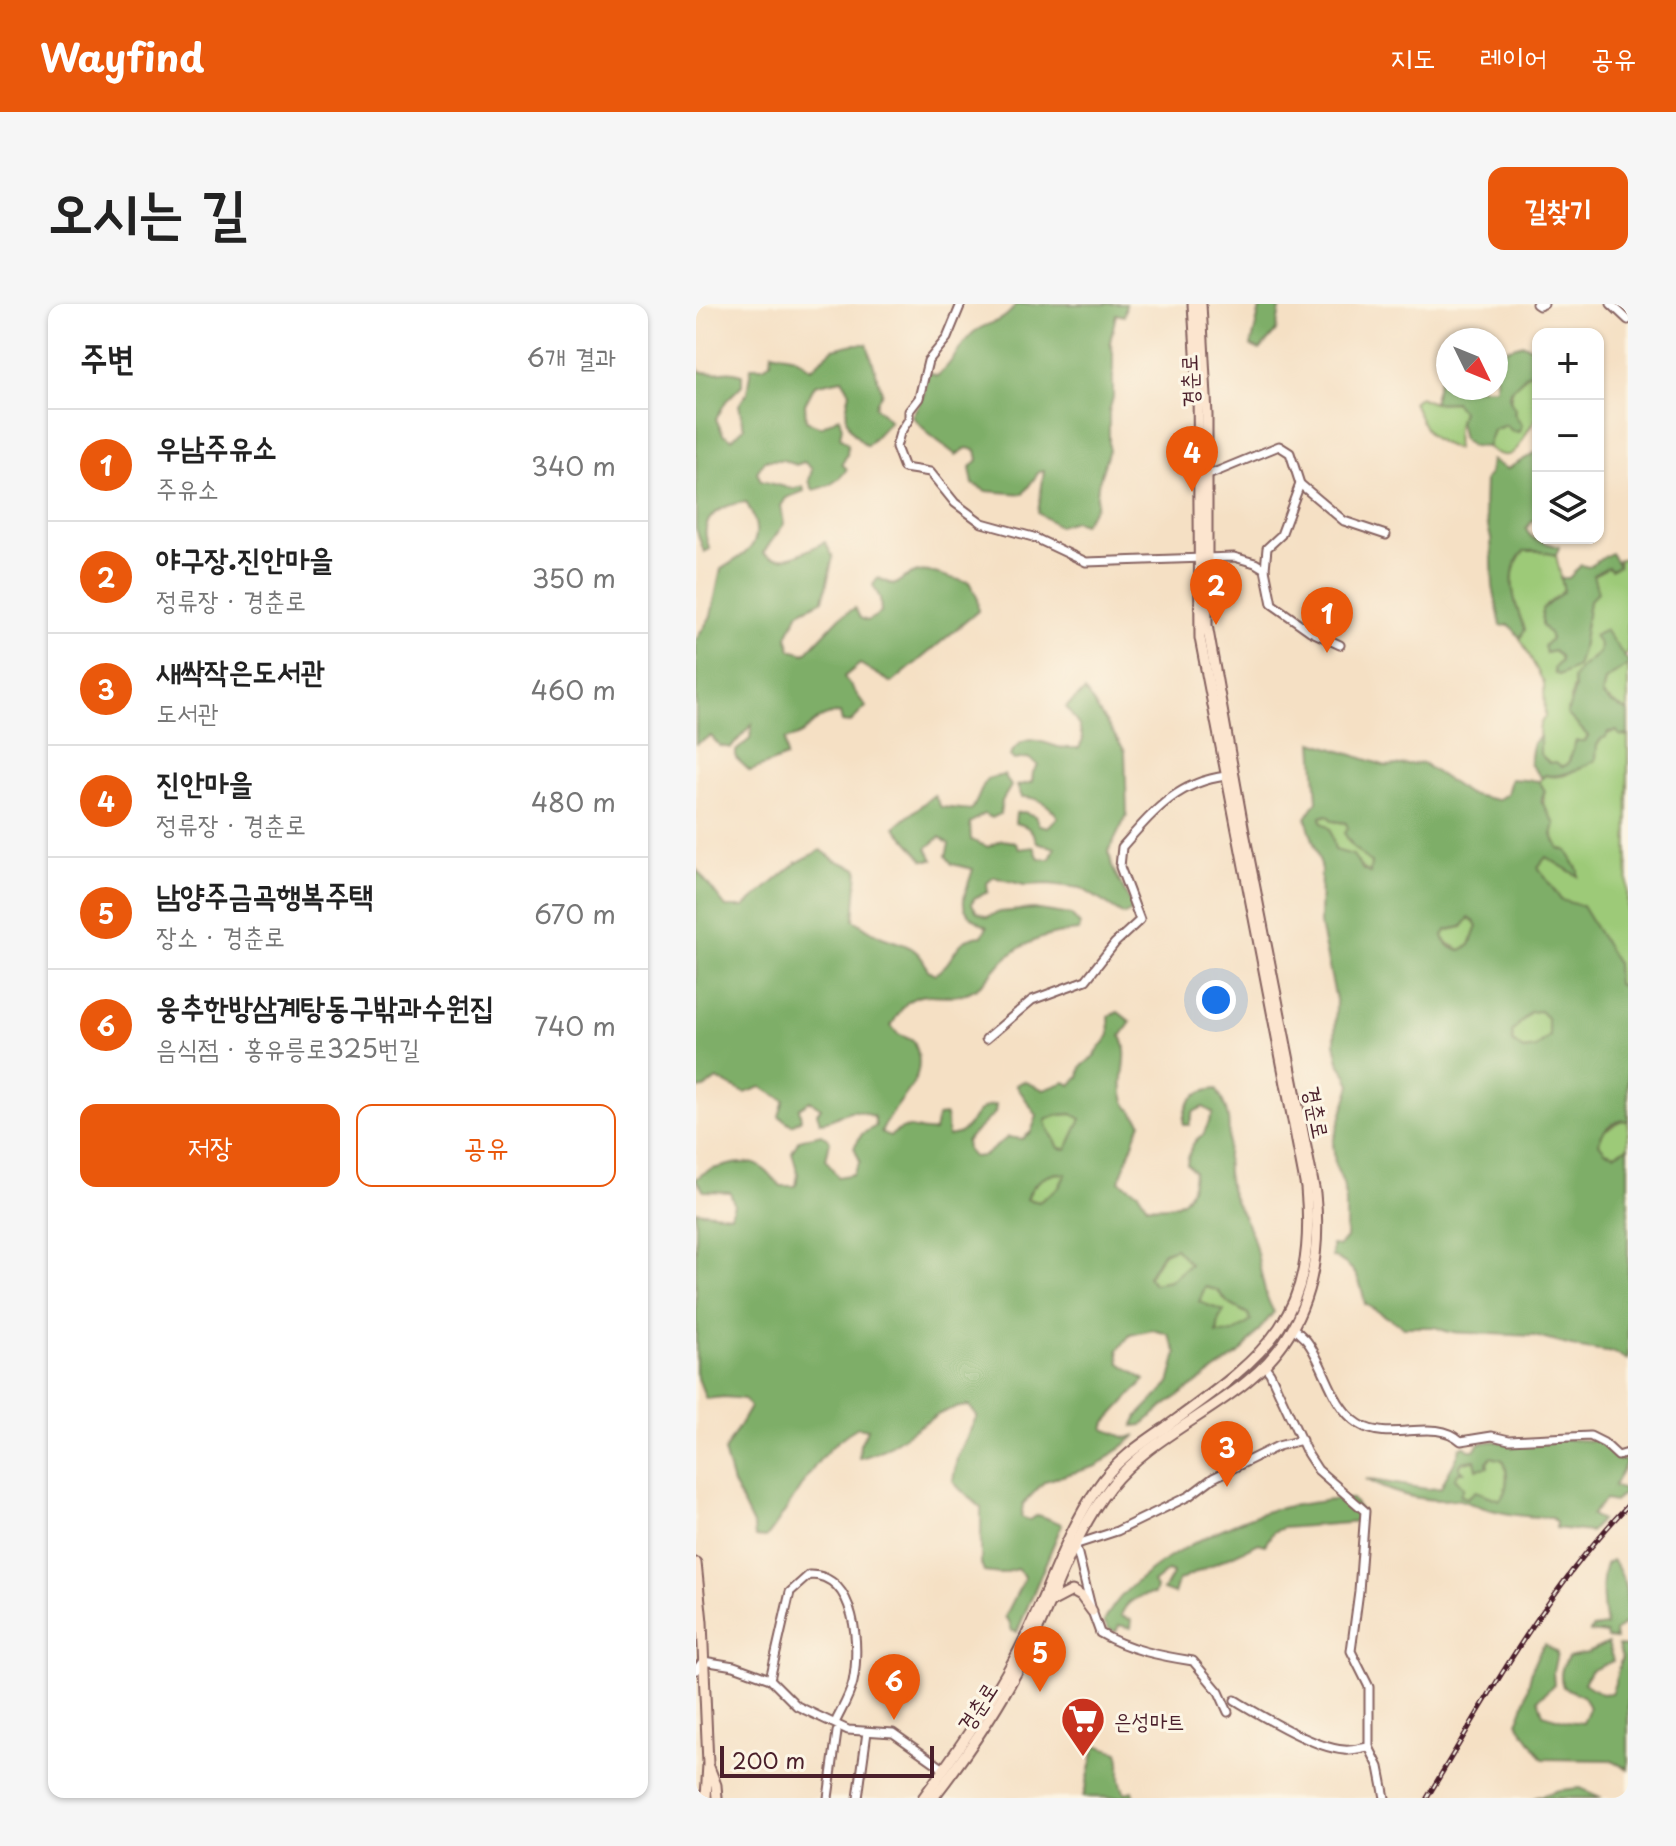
<!DOCTYPE html>
<html lang="ko">
<meta charset="utf-8">
<style>
:root{--surface:#fff;--page:#f6f6f6;--text:#222;--muted:#767676;--line:#e0e0e0;--accent:#ea580c}
body{margin:0;font-family:"Playpen Sans","Poor Story",sans-serif;background:var(--page);color:var(--text)}
.controls{position:absolute;right:24px;top:24px;display:grid;overflow:hidden;border-radius:16px;box-shadow:0 2px 6px #0004}
.controls button{width:72px;height:72px;display:grid;place-items:center;padding:0;border:0;border-bottom:2px solid var(--line);background:var(--surface);color:var(--text);font:40px sans-serif}
.compass{position:absolute;left:740px;top:24px;width:72px;height:72px;border-radius:50%;background:var(--surface);box-shadow:0 2px 6px #0004;rotate:133deg}
.scale{position:absolute;left:24px;bottom:20px;width:214px;box-sizing:border-box;padding-left:8px;border:4px solid #4a1f2b;border-top:0;font-size:22px;line-height:28px;white-space:nowrap;color:#4a1f2b;-webkit-text-stroke:6px #fcf5e5;paint-order:stroke}
.you{position:absolute;left:520px;top:696px;width:28px;height:28px;margin:-20px;border:6px solid #fff;border-radius:50%;background:#1a73e8;box-shadow:0 0 0 12px #1a73e833}
.badge{display:grid;place-items:center;width:52px;height:52px;border-radius:50%;background:var(--accent);color:#fff;font-size:26px;font-weight:700}
.pin{position:absolute;translate:-50% -66px;filter:drop-shadow(0 2px 4px #0008)}
.pin::after{content:'';position:absolute;top:42px;width:28px;height:24px;background:inherit;clip-path:polygon(0 0,100% 0,50% 100%)}
.list{margin:0;padding:0;list-style:none}
h2{display:flex;justify-content:space-between;align-items:center;height:104px;margin:0;padding:0 32px;font-size:34px}
h2 small{font-size:26px;font-weight:400;color:var(--muted)}
.list li{display:grid;grid-template-columns:52px 1fr auto;gap:24px;align-items:center;box-sizing:border-box;height:112px;padding:0 32px;border-top:2px solid var(--line)}
.list b{display:block;font-size:30px;white-space:nowrap}
.list p{margin:0;font-size:26px;white-space:nowrap;color:var(--muted)}
.list em{font-size:26px;font-style:normal;color:var(--muted)}
.actions{display:flex;gap:16px;padding:24px 32px}
.actions a{flex:1;padding:18px 0;border:2px solid var(--accent);border-radius:16px;text-align:center;font-size:28px;color:var(--accent)}
.actions .main{background:var(--accent);color:#fff}
.icon{flex:none;width:44px;height:44px;fill:none;stroke:currentColor;stroke-width:2;stroke-linecap:round;stroke-linejoin:round}
.map{position:relative;flex:none;width:932px;height:1494px;overflow:hidden;border-radius:16px}
header{display:flex;align-items:center;gap:48px;box-sizing:border-box;height:112px;padding:0 40px;background:var(--accent);color:#fff}
header strong{font-size:38px}
nav{display:flex;gap:44px;margin-inline-start:auto;font-size:28px}
.intro{display:flex;align-items:center;justify-content:space-between;box-sizing:border-box;height:192px;padding:0 48px}
h1{margin:0;font-size:56px}
.button{padding:20px 36px;border-radius:16px;background:var(--accent);color:#fff;font-size:28px;font-weight:700}
main{display:flex;gap:48px;padding:0 48px}
aside{flex:1;background:var(--surface);border-radius:16px;box-shadow:0 2px 6px #0004}
.map>svg:first-child{display:block}
.green{fill:#9dca78;stroke:#747452;stroke-width:2}
.forest{fill:#7eae68;stroke:#64664a;stroke-width:2;fill-rule:evenodd}
.lines{fill:none;stroke-linecap:round;stroke-linejoin:round}
.street-casing{stroke:#866361;stroke-width:11}
.secondary-casing{stroke:#866361;stroke-width:13}
.street{stroke:#fff;stroke-width:7}
.secondary{stroke:#fce5cf;stroke-width:9}
.rail-casing{stroke:#4a1f2b;stroke-width:5}
.rail{stroke:#fcf5e5;stroke-width:2;stroke-dasharray:6;stroke-linecap:butt}
.labels{text-anchor:middle;dominant-baseline:central;stroke-width:6;stroke-linejoin:round;paint-order:stroke}
.street-label{font-size:22px;fill:#4a1f2b;stroke:#fcf5e5}
.poi-label{font-size:22px;fill:#4a1f2b;stroke:#fcf5e5;text-anchor:start}
</style>
<header>
<strong>Wayfind</strong>
<nav><a>지도</a><a>레이어</a><a>공유</a></nav>
</header>
<div class="intro"><h1>오시는 길</h1><a class="button">길찾기</a></div>
<main>
<aside>
<h2>주변<small>6개 결과</small></h2>
<ul class="list">
<li><span class="badge">1</span><div><b>우남주유소</b><p>주유소</p></div><em>340 m</em></li>
<li><span class="badge">2</span><div><b>야구장.진안마을</b><p>정류장 · 경춘로</p></div><em>350 m</em></li>
<li><span class="badge">3</span><div><b>새싹작은도서관</b><p>도서관</p></div><em>460 m</em></li>
<li><span class="badge">4</span><div><b>진안마을</b><p>정류장 · 경춘로</p></div><em>480 m</em></li>
<li><span class="badge">5</span><div><b>남양주금곡행복주택</b><p>장소 · 경춘로</p></div><em>670 m</em></li>
<li><span class="badge">6</span><div><b>웅추한방삼계탕동구밖과수원집</b><p>음식점 · 홍유릉로325번길</p></div><em>740 m</em></li>
</ul>
<div class="actions"><a class="main">저장</a><a>공유</a></div>
</aside>
<div class="map">
<svg width="932" height="1494" viewBox="0 0 932 1494">
<rect width="100%" height="100%" fill="#fcf5e5"/>
<filter id="ink" filterUnits="userSpaceOnUse"><feTurbulence type="fractalNoise" baseFrequency=".0125" numOctaves="2"/><feDisplacementMap in="SourceGraphic" scale="16" xChannelSelector="R" yChannelSelector="G"/><feConvolveMatrix kernelMatrix="1 2 1 2 8 2 1 2 1" color-interpolation-filters="sRGB"/></filter>
<filter id="wash" filterUnits="userSpaceOnUse"><feTurbulence type="fractalNoise" baseFrequency=".006" numOctaves="4" result="noise"/><feDisplacementMap in="SourceGraphic" scale="32" xChannelSelector="R" yChannelSelector="G"/><feGaussianBlur stdDeviation="1.8" result="paint"/><feColorMatrix in="noise" values="0 0 0 0 0 0 0 0 0 0 0 0 0 0 0 0 0 1.4 0 .05"/><feComposite in="paint" operator="in"/></filter>
<g filter="url(#wash)">
<rect width="100%" height="100%" fill="#f5e0c4"/>
<!-- green -->
<g class="green">
<path d="M839 65 842 66V113C825 127 824 169 791 143L797 126 811 121 825 120C806 95 814 80 839 65Z"/>
<path d="M723 93 737 99 758 98 766 107 761 123 760 145C728 134 730 127 717 98Z"/>
<path d="M828 247H843L860 251 868 287 846 305 855 335 850 349 857 347 864 352 865 357 858 365 859 370 865 371 881 362 886 345 893 297 898 291 897 271 912 263 923 261 922 256 932 253V349L927 353 909 326 903 349 883 365 874 396 879 416 892 432 889 437 880 438 872 460 866 463 854 459 844 450C845 437 839 423 849 413L848 379 824 334 829 325C819 302 807 269 828 247Z"/>
<path d="M932 361V407H929L906 391 909 376Z"/>
<path d="M921 427 929 433 932 432 931 686 920 680V658L865 596 842 563 850 553 882 572 871 547 863 544C855 528 843 504 849 487L843 477 849 471C891 482 892 430 921 427Z"/>
<path d="M631 511 637 517 650 519 652 524 651 536 675 559 674 569 639 546 634 525 625 518V513Z"/>
<path d="M773 614 778 617 781 622 774 641 765 646 749 638 747 631 751 626 766 623Z"/>
<path d="M834 707H844L851 713 854 732 840 744 827 746 817 738 816 728Z"/>
<path d="M377 810 385 815 371 846 363 844C359 834 351 827 350 816L361 811Z"/>
<path d="M926 816 932 817V843L919 850 909 847 902 839 906 828Z"/>
<path d="M361 869 370 870 363 883 343 898 331 895C336 880 345 873 361 869Z"/>
<path d="M479 943 495 960 474 977 458 980 452 974 467 949Z"/>
<path d="M509 983 521 986 532 999 552 1010 556 1017 537 1029 521 1030 523 1015 502 998Z"/>
<path d="M795 1152 807 1156C813 1168 812 1186 804 1196L775 1191 771 1195 763 1191 758 1174 766 1158 779 1156 782 1160 791 1158Z"/>
</g>
<!-- forest -->
<g class="forest">
<path d="M320 0H430L428 12 420 10 414 38 417 49V93L413 108V145L402 181 400 202 387 220 378 217 362 222 342 209 348 167 343 168 327 190 290 187 277 180 274 164 282 156 280 146 271 144 260 151 233 130 216 112 228 90 232 68 241 72C258 60 264 39 278 28 294 16 307 21 320 0Z"/>
<path d="M565 0H585L580 27 564 46 555 42Z"/>
<path d="M158 40H171L186 88 179 102 194 117 171 142C149 124 147 114 154 88L146 75 119 81 109 100 110 117 125 123 143 113 146 123 144 133 152 140 151 151 146 160 151 165C142 178 132 183 117 186L113 177 116 165 108 158 100 161 87 156H69L61 168 65 177 97 185 107 182 108 187 90 194 85 202 88 220 67 249C85 263 111 246 129 238L137 253 127 296 103 308 91 332 95 346 109 350 144 313 159 304 164 314 171 317 185 309 184 294 177 281 182 274 198 281C232 256 235 272 273 278L281 293 282 307 196 379 164 360 148 373 170 403 154 419 146 418 144 409C126 410 121 416 108 428 104 432 95 434 89 436L90 453 54 467 40 454V447L54 435 56 420 35 444 24 442 15 432 0 440V336L15 312 25 265C57 246 72 236 50 198 22 201 0 216 14 245L8 248 0 224V61L3 67C22 73 27 63 46 70V81L30 97 20 115 27 130 36 135 48 124 43 101 51 89 55 63H68L75 57 76 48 99 53 115 65 137 45Z"/>
<path d="M827 40 842 45V66L829 71C822 86 804 83 819 105L818 109 826 121 823 128 816 127 810 121 797 126 791 143 775 142 767 136 763 117 766 107 758 98 737 99 748 56 752 57V84H800V48Z"/>
<path d="M842 147V214L836 217 830 225C837 240 850 237 863 243L860 251 843 247H828C807 268 819 302 829 326L824 334 814 321 805 322 797 283 795 235 788 204 789 175 793 170 795 156 811 165Z"/>
<path d="M915 249 923 262 915 266 912 263 897 271 902 288 893 297 886 345 881 363 865 371 859 370 858 364 865 357 864 352 857 347 850 349 848 342 855 335 853 329 846 322V305L868 287 865 274H873L885 261 892 263Z"/>
<path d="M909 326 932 357V361L909 376 906 391 915 399 932 407V432L923 431 921 427 912 428 910 433 905 435 901 441 900 456C885 464 865 475 849 471L846 474 834 460 837 439 844 433V450L853 459 860 458 866 463 872 460 880 437H889L892 432 871 410 879 384 877 375 883 365 903 349 904 341 898 332Z"/>
<path d="M389 387 429 447 431 511 413 547 416 563 438 606 428 611 385 584 353 580 328 581 298 573 291 579 292 588 278 594 276 600 281 608 291 613 304 608 337 605 375 611 384 621 383 627C353 629 326 637 305 659 294 670 288 682 273 688 251 698 231 684 213 697 206 702 200 714 195 722L202 730 218 737C236 779 200 792 185 829L194 832C216 815 217 830 238 827L242 812 250 811 252 832C256 831 261 831 265 828 280 819 277 802 300 801L299 809 270 837 271 846 277 853 288 852 312 833 326 835 335 828 341 812 320 781 328 777 348 786 369 778 375 781 383 773 385 763 398 752 414 731 413 712 422 708 435 718 425 732C436 754 421 775 429 797 432 805 441 811 445 818L423 877 442 888 451 902C482 905 496 899 498 867L491 860C493 848 496 836 507 831L517 809 507 803 497 808 493 821H487C488 799 497 787 520 785 545 823 524 842 533 881 537 898 550 914 556 931 565 956 564 985 578 1008L545 1048 471 1100 446 1121 437 1122 442 1112 473 1080 481 1049 472 1030 457 1026 434 1031 422 1046 424 1059 449 1076 410 1118 408 1125 431 1134 441 1131 401 1162 349 1177 327 1200 325 1213 333 1216 342 1211 366 1220 321 1328 316 1327 313 1317 309 1313 329 1273 321 1265 304 1270 288 1268 285 1260V1204C276 1194 264 1188 257 1177L261 1154 281 1112 273 1102C232 1103 203 1147 163 1154L164 1140 172 1125 162 1123C117 1148 101 1196 70 1234L59 1233 58 1223 37 1180 28 1148 54 1103 48 1095 28 1093 10 1095 0 1069V907L35 911 38 900 34 888 8 887 0 875C9 866 17 865 29 862 60 854 64 860 85 882H100L102 870 96 848 103 836 125 830 134 837 130 856 142 873 157 870 164 857 158 843 166 830 180 822 178 813C146 797 150 816 124 818L121 809 125 804 114 797 103 804 105 815 96 821 83 812 88 796 65 783 49 789 21 775 8 784 0 785V565L30 603H48L100 559 125 546 139 556 162 565 158 616C165 620 172 626 180 630 203 642 221 637 232 666L239 670C264 654 254 635 286 632L291 623C258 605 267 598 277 565L256 560 250 552 253 540 244 533 231 544 237 556H228L199 523 238 491 245 503 275 506C283 496 284 485 291 475L308 471 315 482 306 497 304 510 296 514 288 510 274 519 275 536 292 543 306 536 319 538 323 545 338 543 343 555H354L359 544 341 538C337 526 331 521 319 519L320 509 328 508 339 512 343 521 352 523 362 513C353 500 342 493 326 493L321 482 336 478 337 468 342 461 332 454 318 456 314 452C326 428 342 437 362 443 368 444 376 444 383 444L387 436 383 422 370 403ZM376 810 385 815 371 845 363 844C359 834 351 827 350 816L361 811ZM361 869 370 870 363 883 343 898 331 895C336 880 345 873 361 869ZM479 944 494 960 474 977 458 980 452 973 466 949ZM509 983 521 986 532 999 552 1010 555 1017 537 1029 521 1030 523 1015 528 1007 503 998Z"/>
<path d="M617 438 690 462 726 459 772 490 801 496 811 490 815 475 843 477 849 487 845 497 859 520 856 531 863 544 871 547 882 566V572L850 553 842 563 865 596 886 602 920 658 921 680 932 685V817C917 814 906 826 903 839L909 847 919 850 932 843V1056L918 1049 883 1044 838 1032 752 1028 739 1023H708L669 1000C665 977 660 961 636 953V941L643 942 650 934V898L647 879 639 861 637 838 655 781 651 771 644 761 639 739 640 696 624 621 625 562 610 514 621 497ZM631 511 637 517 650 519 652 524 648 529 658 544 675 559 674 569 667 566 657 551 639 546 634 525 625 518V513ZM773 614 778 617 781 622 774 641 765 646 756 644 749 638 747 631 751 626 766 623ZM834 708 844 707 851 714 854 732 840 744 827 746 817 738 816 728Z"/>
<path d="M869 1135 901 1137 923 1155 931 1157 918 1182 930 1187 918 1198 909 1196 895 1211 905 1216 894 1228 860 1224V1218L855 1213C821 1214 795 1207 764 1196 757 1194 752 1196 746 1196 719 1196 691 1187 669 1175L731 1185 745 1184C750 1170 761 1159 764 1144L768 1142 773 1146H778L783 1139 800 1137 814 1140ZM795 1153 807 1156C813 1168 812 1186 804 1196L780 1187 771 1194 764 1191 768 1184 759 1174 763 1168H768L763 1163 766 1158 779 1156 781 1165 792 1163 791 1158Z"/>
<path d="M643 1195H656L665 1207 664 1218 587 1224 577 1228 569 1241 563 1239 482 1277 478 1290 467 1286 477 1269 472 1267 457 1279 460 1284 458 1290C443 1291 430 1296 425 1312L436 1316 435 1324 423 1321 420 1328 413 1325 408 1318C430 1269 515 1227 563 1210 588 1201 617 1199 643 1195Z"/>
<path d="M916 1256C932 1274 932 1300 932 1322L926 1321 919 1328 920 1335 911 1334 910 1330 894 1328 896 1324 910 1322C907 1304 904 1277 910 1260Z"/>
<path d="M912 1339 917 1357 894 1367 888 1379 905 1390 915 1389C922 1376 920 1366 926 1354L922 1342 932 1343V1465L914 1456 847 1455 821 1418C835 1392 830 1363 849 1340L861 1349 857 1368 858 1381 842 1395 847 1410 871 1417 887 1419 893 1404 887 1392 867 1383C863 1371 865 1363 872 1353L891 1349Z"/>
<path d="M400 1441 422 1448C428 1465 419 1470 429 1489L437 1487 439 1494 387 1493Z"/>
<path d="M884 1484 906 1494H838L863 1486Z"/>
</g>
</g>
<g filter="url(#ink)">
<g class="lines">
<!-- street casing -->
<g class="street-casing">
<g id="street">
<path d="M265 0 251 34 232 57 223 94 213 107V115L204 129 200 143 208 164 234 168 259 199 286 219 337 233 390 258 538 253 559 259 569 265 576 300 614 327 644 341"/>
<path d="M840 0 843 2 848 0"/>
<path d="M915 0 932 16"/>
<path d="M510 172 583 142 594 149 604 180 648 217 690 231"/>
<path d="M569 265 571 244 585 231 604 180"/>
<path d="M290 735 336 696 390 676 419 639 444 616 424 563 426 543C457 508 481 478 530 472"/>
<path d="M597 1023C601 1028 606 1032 610 1036 630 1061 634 1101 663 1120 694 1140 738 1112 765 1137L796 1132 813 1136 894 1132 908 1139 922 1152 932 1149"/>
<path d="M568 1061 574 1069 611 1149 622 1166 669 1207 663 1287 655 1347 673 1383V1443L683 1463 689 1494"/>
<path d="M378 1241 421 1227 493 1192 517 1174 582 1142 606 1136"/>
<path d="M380 1242 396 1307 404 1329C433 1346 465 1352 497 1357L523 1388 532 1408"/>
<path d="M0 1366 7 1357 38 1362 74 1375 101 1402 152 1426 197 1429 248 1465"/>
<path d="M74 1375 94 1288 113 1271C161 1270 164 1344 157 1378 154 1392 145 1406 139 1419"/>
<path d="M539 1396C566 1412 618 1444 648 1446 656 1447 664 1444 673 1443"/>
<path d="M132 1494 141 1428"/>
<path d="M162 1494 171 1428"/>
</g>
</g>
<!-- secondary casing -->
<g class="secondary-casing">
<g id="secondary">
<path d="M0 1259 6 1318 12 1460 10 1494"/>
<path d="M353 1299 376 1287 385 1292 396 1307"/>
<path d="M13 1463 20 1481 21 1494"/>
<path d="M227 1494C260 1449 293 1402 320 1352 350 1296 366 1235 402 1183 419 1157 445 1140 470 1123 568 1052 622 1017 610 884L504 334 502 80 497 0"/>
<path d="M237 1494C275 1445 308 1396 335 1340 360 1288 378 1229 414 1183 463 1121 552 1099 593 1030 619 987 624 937 619 889L548 528 511 321V111L505 0"/>
</g>
</g>
<!-- street -->
<use href="#street" class="street"/>
<!-- secondary -->
<use href="#secondary" class="secondary"/>
<!-- rail casing -->
<g class="rail-casing">
<path id="rail" d="M731 1494C791 1393 851 1286 932 1201"/>
</g>
<!-- rail -->
<use href="#rail" class="rail"/>
</g>
</g>
<!-- icons -->
<defs>
<g id="supermarket-pin" transform="scale(2.3)"><path d="M0 17L-7.5 6A9.5 9.5 0 1 1 7.5 6Z" fill="#c8321e" stroke="#fcf5e5"/><path d="M-6-5.5h2.5l.6 2H6L4.5 2H-2.5L-4.4-4H-6ZM-1.5 3.2a1.3 1.3 0 1 0 .1 0ZM3 3.2a1.3 1.3 0 1 0 .1 0Z" fill="#fff"/></g>
</defs>
<g fill-rule="evenodd">
<use href="#supermarket-pin" x="387" y="1415"/>
</g>
<g class="labels">
<!-- street labels -->
<g class="street-label">
<text transform="translate(492 77) rotate(-92)">경춘로</text>
<text transform="translate(622 808) rotate(79)">경춘로</text>
<text transform="translate(280 1402) rotate(-57)">경춘로</text>
</g>
<!-- poi labels -->
<g class="poi-label">
<text x="418" y="1415">은성마트</text>
</g>
</g>
</svg>
<div class="controls">
<button>+</button>
<button>−</button>
<button><svg class="icon" aria-label="layers" viewBox="0 0 24 24"><path d="M12 4l9 5-9 5-9-5zM3 14l9 5 9-5"/></svg></button>
</div>
<svg class="compass" viewBox="-18 -18 36 36"><path d="M0-13l5 13h-10z" fill="#e53935"/><path d="M0 13l5-13h-10z" fill="#767676"/></svg>
<div class="scale">200 m</div>
<div class="you"></div>
<div class="pin badge" style="left:631px;top:349px">1</div>
<div class="pin badge" style="left:520px;top:321px">2</div>
<div class="pin badge" style="left:531px;top:1183px">3</div>
<div class="pin badge" style="left:496px;top:188px">4</div>
<div class="pin badge" style="left:344px;top:1388px">5</div>
<div class="pin badge" style="left:198px;top:1416px">6</div>
</div>
</main>
